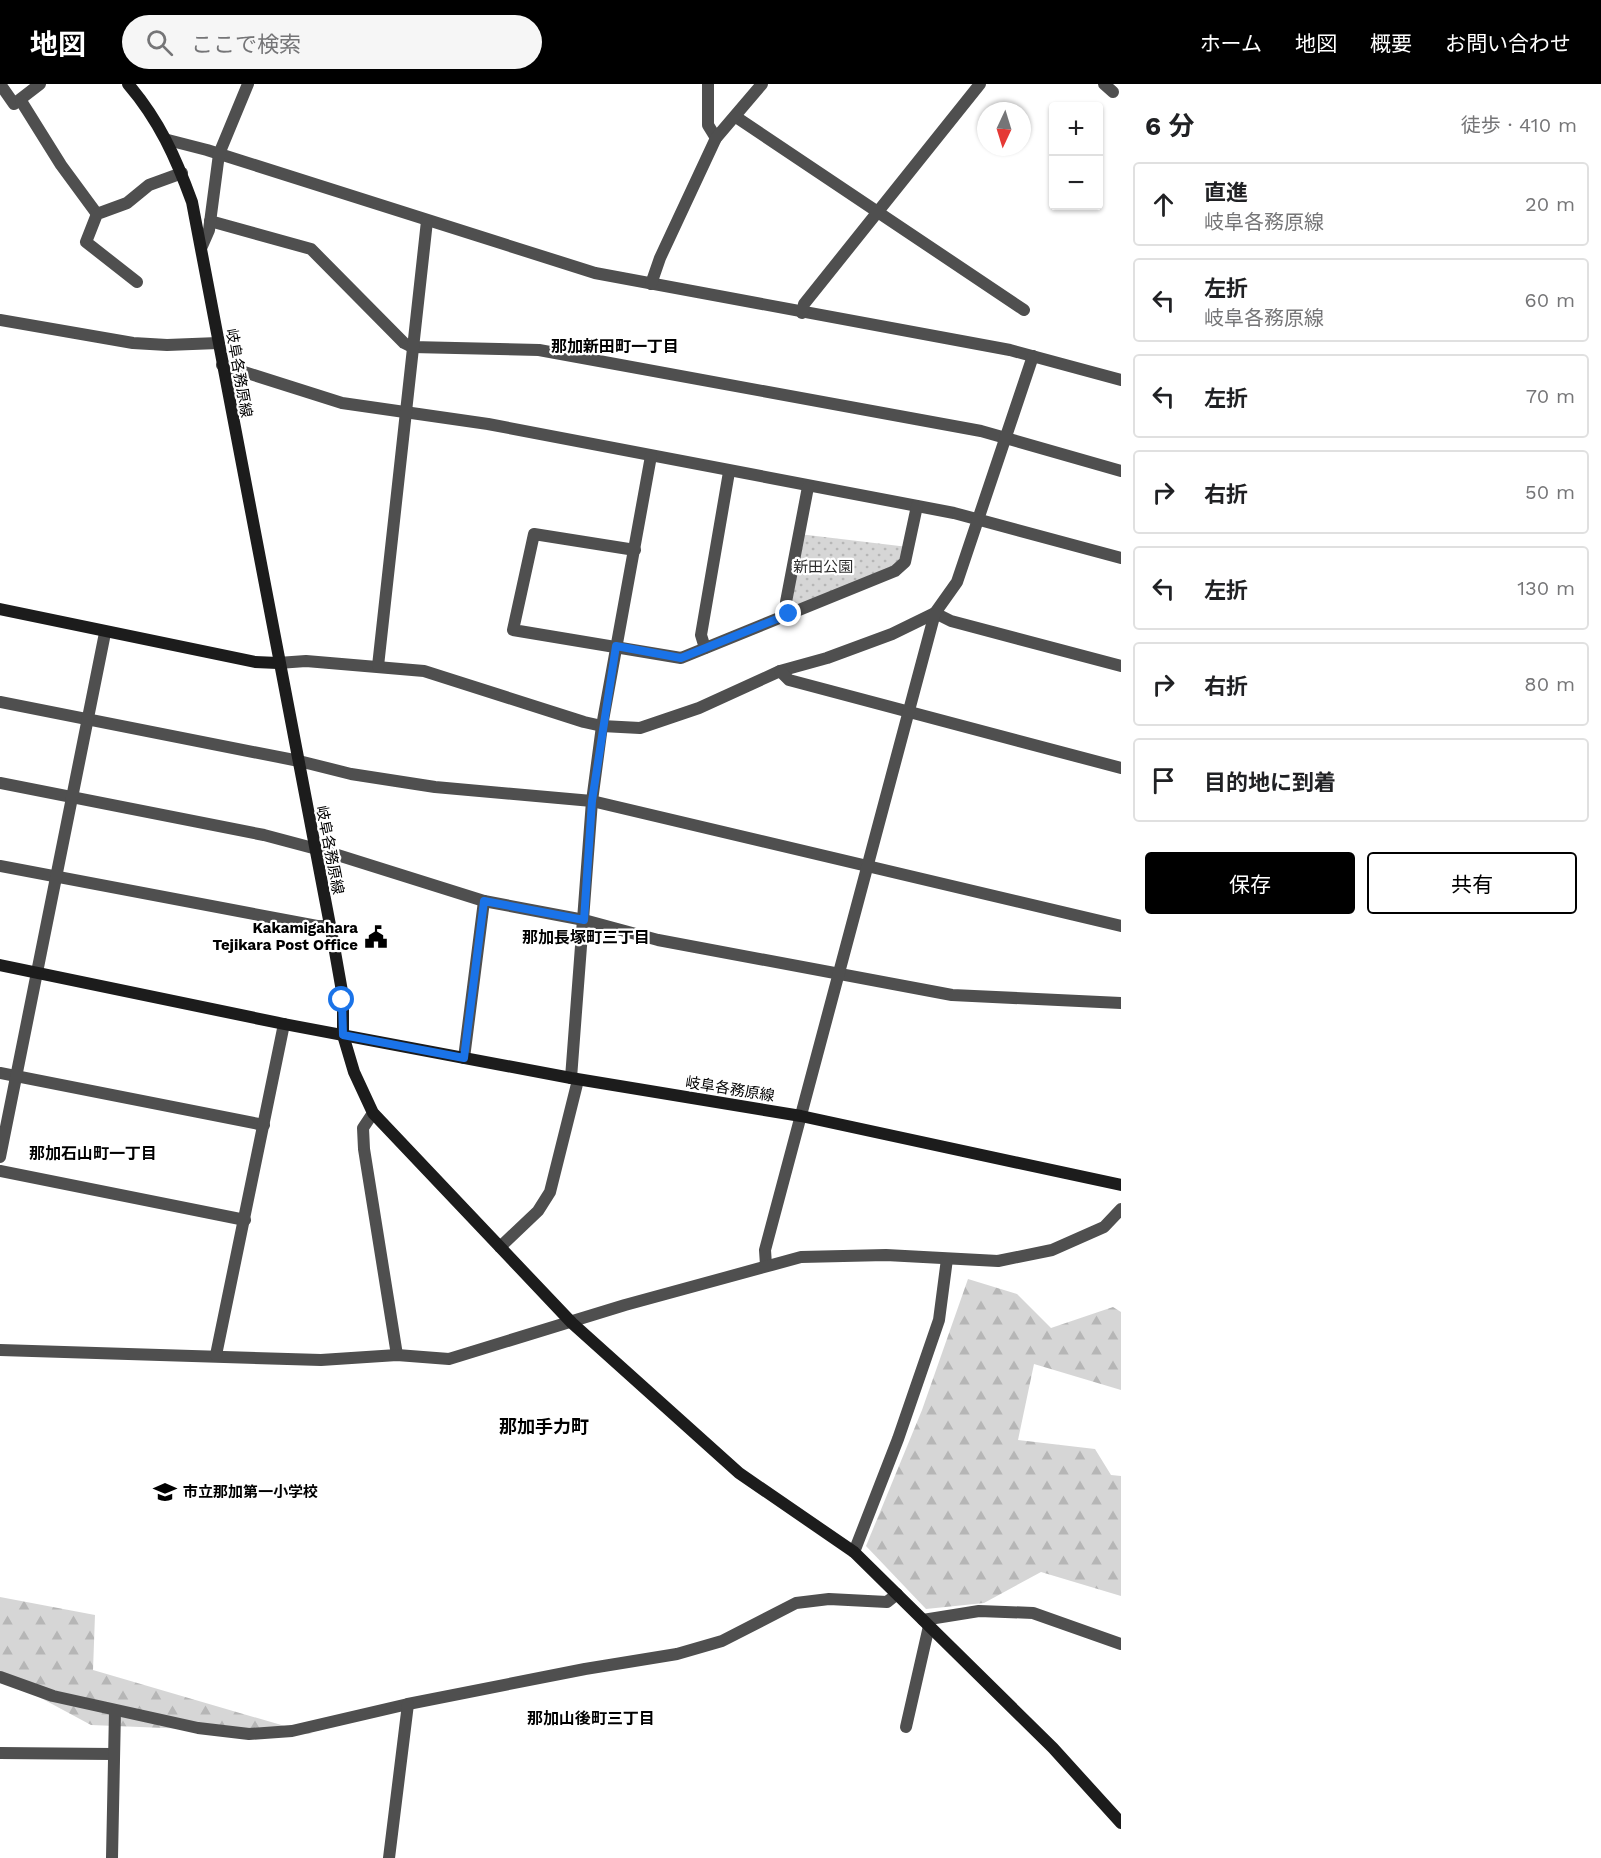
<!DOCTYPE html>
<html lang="ja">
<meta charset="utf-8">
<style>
:root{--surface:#fff;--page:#f6f6f6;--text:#202124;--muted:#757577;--line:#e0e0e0;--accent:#000}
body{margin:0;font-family:"Work Sans","Noto Sans JP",sans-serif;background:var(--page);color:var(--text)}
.controls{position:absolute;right:18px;top:18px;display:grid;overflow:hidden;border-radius:6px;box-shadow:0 2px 4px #0004}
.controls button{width:54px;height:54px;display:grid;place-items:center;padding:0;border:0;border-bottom:2px solid var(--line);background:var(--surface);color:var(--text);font:30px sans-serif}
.compass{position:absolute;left:977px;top:18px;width:54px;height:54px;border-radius:50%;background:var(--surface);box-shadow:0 2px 4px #0004;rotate:184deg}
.stop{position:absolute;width:18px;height:18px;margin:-14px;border:4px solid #1a73e8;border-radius:50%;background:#fff}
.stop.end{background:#1a73e8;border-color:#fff;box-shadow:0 2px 6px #0008}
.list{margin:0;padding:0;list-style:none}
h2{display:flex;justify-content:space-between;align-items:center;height:78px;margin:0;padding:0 24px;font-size:26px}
h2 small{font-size:20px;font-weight:400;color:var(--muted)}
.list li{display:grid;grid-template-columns:39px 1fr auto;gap:18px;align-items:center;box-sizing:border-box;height:84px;margin:0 12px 12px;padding:0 12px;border:2px solid var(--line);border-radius:6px}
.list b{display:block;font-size:22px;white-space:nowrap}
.list p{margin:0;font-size:20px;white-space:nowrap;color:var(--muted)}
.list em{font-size:20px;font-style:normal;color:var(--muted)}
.actions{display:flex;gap:12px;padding:18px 24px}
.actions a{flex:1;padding:14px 0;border:2px solid var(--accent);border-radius:6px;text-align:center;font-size:21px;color:var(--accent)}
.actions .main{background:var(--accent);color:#fff}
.icon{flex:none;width:33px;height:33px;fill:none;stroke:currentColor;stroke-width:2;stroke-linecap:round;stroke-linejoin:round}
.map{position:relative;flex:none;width:1121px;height:1774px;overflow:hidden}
header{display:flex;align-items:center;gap:36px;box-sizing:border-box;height:84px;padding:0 30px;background:var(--accent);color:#fff}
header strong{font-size:28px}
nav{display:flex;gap:33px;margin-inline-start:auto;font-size:21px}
.search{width:420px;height:54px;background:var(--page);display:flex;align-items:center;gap:15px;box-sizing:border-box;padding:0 21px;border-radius:33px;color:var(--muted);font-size:22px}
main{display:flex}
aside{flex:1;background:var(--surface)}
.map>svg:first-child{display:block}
.forest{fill:url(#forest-firs)}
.park{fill:url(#park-dots)}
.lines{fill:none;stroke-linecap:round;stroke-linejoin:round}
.street{stroke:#4f4f4f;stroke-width:12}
.secondary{stroke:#1c1c1c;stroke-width:12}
.route{stroke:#1a73e8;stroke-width:8}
.labels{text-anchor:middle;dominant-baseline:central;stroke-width:4.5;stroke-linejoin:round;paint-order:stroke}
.street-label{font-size:15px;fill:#000;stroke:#fff}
.park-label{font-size:15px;fill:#2d2d2d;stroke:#fff}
.poi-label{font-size:15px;font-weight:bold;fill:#000;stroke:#fff;text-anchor:end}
.neighbourhood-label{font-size:16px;font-weight:bold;fill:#000;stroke:#fff}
.quarter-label{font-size:18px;font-weight:bold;fill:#000;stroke:#fff}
</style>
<header>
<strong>地図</strong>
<div class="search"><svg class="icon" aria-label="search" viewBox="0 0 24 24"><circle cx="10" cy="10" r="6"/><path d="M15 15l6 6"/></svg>ここで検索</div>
<nav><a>ホーム</a><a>地図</a><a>概要</a><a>お問い合わせ</a></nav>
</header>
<main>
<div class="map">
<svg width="1121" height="1774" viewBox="0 0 1121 1774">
<defs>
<pattern id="forest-firs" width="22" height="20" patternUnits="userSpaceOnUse" patternTransform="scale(1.5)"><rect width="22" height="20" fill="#d6d6d6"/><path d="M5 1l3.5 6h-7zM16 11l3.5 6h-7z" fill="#b6b6b6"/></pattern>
<pattern id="park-dots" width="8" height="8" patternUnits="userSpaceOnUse" patternTransform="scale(1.5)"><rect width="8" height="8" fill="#d6d6d6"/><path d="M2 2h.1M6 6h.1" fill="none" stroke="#b6b6b6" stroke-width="1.8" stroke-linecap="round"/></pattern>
</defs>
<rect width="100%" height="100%" fill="#fff"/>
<!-- forest -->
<g class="forest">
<path d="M968 1195 1017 1210 1051 1244 1113 1223 1121 1228V1306L1034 1280 1018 1356 1095 1365 1111 1391 1121 1392V1512L1041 1488 984 1519 926 1525 866 1462 922 1326Z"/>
<path d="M0 1513 95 1531 93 1586 312 1650 91 1641 0 1592Z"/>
</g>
<!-- park -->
<path class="park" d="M799 450 908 463 905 478 789 530Z"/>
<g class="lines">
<!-- street -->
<g class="street">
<path d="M0 0 14 20 40 0"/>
<path d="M708 0V41L716 54"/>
<path d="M1104 0 1113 8"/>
<path d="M21 17 61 81 97 130"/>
<path d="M736 33 1024 226"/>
<path d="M168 56 207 66 595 189 1010 266 1121 296"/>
<path d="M210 137 311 165 404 259 412 263 539 266 981 347 1121 387"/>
<path d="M202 162 209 146 219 70 248 0"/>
<path d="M137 198 86 158 97 130 127 119 149 101 182 89"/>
<path d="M651 200 660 174 716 54 762 0"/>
<path d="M802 229 804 220 980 0"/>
<path d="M0 236 133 259 167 261 218 259"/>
<path d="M222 281 342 319 488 340 954 429 1121 474"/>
<path d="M635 466 534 450 513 546 681 574 895 487 905 478 917 422"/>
<path d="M935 529 951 537 1121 582"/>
<path d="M789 530 786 518 808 403"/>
<path d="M705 564 701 551 729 388"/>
<path d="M278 579 306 577 424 587 584 638 602 642 640 644 699 624 780 587 827 574 892 550 935 529"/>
<path d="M378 582 427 137"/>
<path d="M780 587 789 596 1121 684"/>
<path d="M0 618 299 677 351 690 435 703 592 717 1121 842"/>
<path d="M0 699 264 751 328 768 484 817 584 836 658 856 952 911 1121 919"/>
<path d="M0 782 317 842H330"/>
<path d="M464 974 484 817"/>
<path d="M0 989 264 1041"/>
<path d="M571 994 592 717 602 642 651 372"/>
<path d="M373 1029 363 1044 364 1065 397 1271"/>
<path d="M0 1073 105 549"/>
<path d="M0 1087 245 1136"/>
<path d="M500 1163 538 1127 550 1108 578 996"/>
<path d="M766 1181 765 1166 935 529 957 498 1033 272"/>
<path d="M0 1266 321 1276 397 1271 449 1275 625 1221 801 1173 886 1171 998 1177 1052 1166 1104 1143 1121 1125"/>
<path d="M216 1271 284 940"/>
<path d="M854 1468 898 1355 939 1236 947 1175"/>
<path d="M923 1536 979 1527 1033 1529 1121 1560"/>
<path d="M0 1593 53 1612 198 1644 249 1650 292 1647 408 1620 585 1585 677 1570 722 1557 796 1519 829 1515 887 1518 897 1510"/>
<path d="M906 1643 929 1542"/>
<path d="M0 1669 113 1670"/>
<path d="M112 1774 115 1627"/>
<path d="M389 1774 408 1620"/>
</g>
<!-- secondary -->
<g class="secondary">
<path d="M128 0C159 36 176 74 192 118L334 862 343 913V951L354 988 373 1029 572 1239 739 1389 854 1468 1053 1664 1121 1739"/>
<path d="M0 525 255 578 278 579"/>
<path d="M0 881 284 940 571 994 801 1032 1121 1101"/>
</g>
</g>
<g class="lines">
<!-- route -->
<path class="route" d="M342 916 343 951 464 974 484 817 584 836 592 717 616 562 681 574 789 530"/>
</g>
<!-- icons -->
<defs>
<g id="civic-bare" transform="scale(1.8)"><path d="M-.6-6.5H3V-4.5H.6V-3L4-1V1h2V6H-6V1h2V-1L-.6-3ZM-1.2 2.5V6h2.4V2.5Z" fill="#000" stroke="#fff" stroke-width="2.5" paint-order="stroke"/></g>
<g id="school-bare" transform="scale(1.8)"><path d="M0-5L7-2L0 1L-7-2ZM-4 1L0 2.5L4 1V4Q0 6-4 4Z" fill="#000" stroke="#fff" stroke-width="2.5" paint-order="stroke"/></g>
</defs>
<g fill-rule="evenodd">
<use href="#civic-bare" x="376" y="853"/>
<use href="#school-bare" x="165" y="1408"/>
</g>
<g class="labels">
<!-- street labels -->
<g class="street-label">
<text transform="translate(239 289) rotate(80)">岐阜各務原線</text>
<text transform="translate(330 766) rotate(79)">岐阜各務原線</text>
<text transform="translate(730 1005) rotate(9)">岐阜各務原線</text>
</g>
<!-- park labels -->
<g class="park-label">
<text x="823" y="483">新田公園</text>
</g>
<!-- poi labels -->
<g class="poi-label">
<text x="358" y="844">Kakamigahara<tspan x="358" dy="17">Tejikara Post Office</tspan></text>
<text x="183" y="1408" text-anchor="start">市立那加第一小学校</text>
</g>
<!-- neighbourhood labels -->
<g class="neighbourhood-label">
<text x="615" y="262">那加新田町一丁目</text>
<text x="586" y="853">那加長塚町三丁目</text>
<text x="93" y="1069">那加石山町一丁目</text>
<text x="591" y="1634">那加山後町三丁目</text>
</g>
<!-- quarter labels -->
<g class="quarter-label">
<text x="544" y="1342">那加手力町</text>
</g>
</g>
</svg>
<div class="controls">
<button>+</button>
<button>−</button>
</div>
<svg class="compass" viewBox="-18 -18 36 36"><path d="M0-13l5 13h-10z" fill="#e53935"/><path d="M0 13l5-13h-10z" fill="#757577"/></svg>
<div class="stop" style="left:342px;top:916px"></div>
<div class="stop end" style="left:789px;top:530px"></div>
</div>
<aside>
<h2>6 分<small>徒歩 · 410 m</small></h2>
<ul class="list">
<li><svg class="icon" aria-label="ahead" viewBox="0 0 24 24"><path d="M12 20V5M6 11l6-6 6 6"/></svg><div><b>直進</b><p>岐阜各務原線</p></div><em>20 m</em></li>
<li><svg class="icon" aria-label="left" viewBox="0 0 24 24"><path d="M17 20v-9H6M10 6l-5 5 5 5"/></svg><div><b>左折</b><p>岐阜各務原線</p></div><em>60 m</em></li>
<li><svg class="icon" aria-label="left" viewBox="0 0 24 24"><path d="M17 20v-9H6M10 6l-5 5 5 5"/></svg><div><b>左折</b></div><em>70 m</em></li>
<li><svg class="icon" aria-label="right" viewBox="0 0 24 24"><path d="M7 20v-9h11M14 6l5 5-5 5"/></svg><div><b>右折</b></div><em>50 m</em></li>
<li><svg class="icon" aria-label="left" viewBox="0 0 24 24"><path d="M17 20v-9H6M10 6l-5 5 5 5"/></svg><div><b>左折</b></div><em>130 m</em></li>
<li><svg class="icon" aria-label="right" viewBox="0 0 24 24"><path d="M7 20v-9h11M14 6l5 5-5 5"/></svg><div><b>右折</b></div><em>80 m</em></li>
<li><svg class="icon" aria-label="arrive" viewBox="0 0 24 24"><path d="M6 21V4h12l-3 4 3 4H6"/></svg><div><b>目的地に到着</b></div></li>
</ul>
<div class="actions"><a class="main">保存</a><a>共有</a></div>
</aside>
</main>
